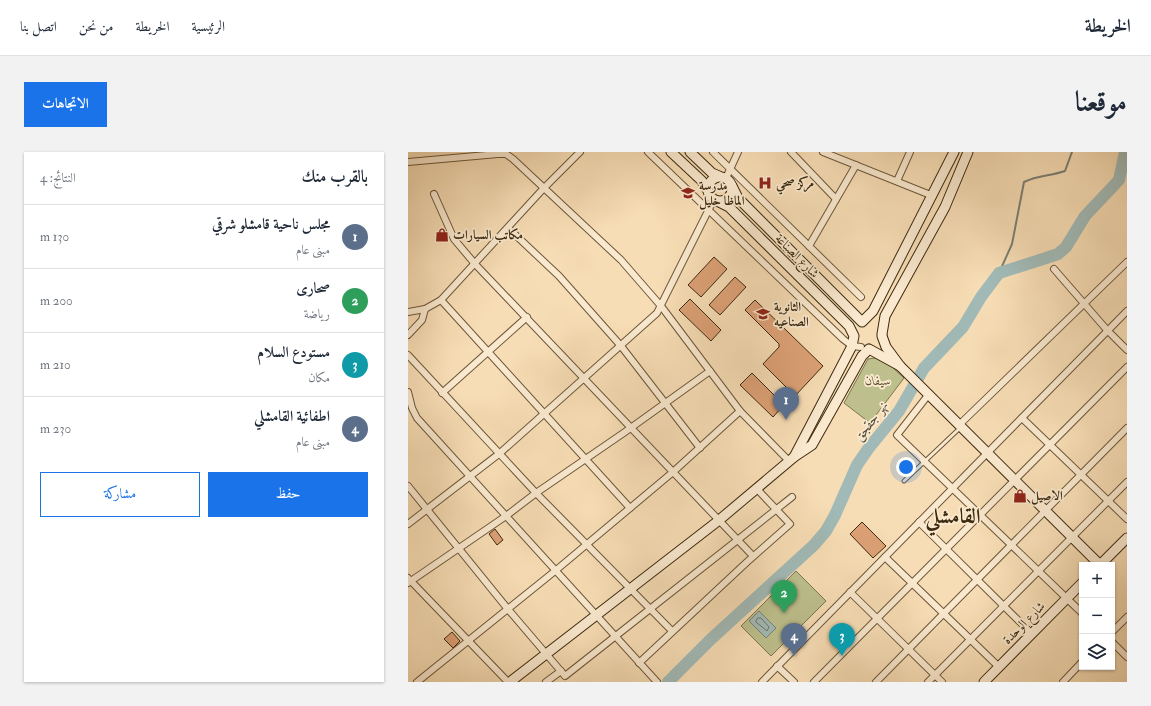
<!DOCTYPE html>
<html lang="ar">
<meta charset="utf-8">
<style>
:root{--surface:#fff;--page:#f2f2f3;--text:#1f2937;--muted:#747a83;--line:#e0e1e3;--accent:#1a73e8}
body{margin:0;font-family:"IM FELL Double Pica",Amiri,serif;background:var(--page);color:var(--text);direction:rtl}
.controls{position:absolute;right:12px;bottom:12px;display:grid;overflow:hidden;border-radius:0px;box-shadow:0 1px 3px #0004}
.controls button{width:36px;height:36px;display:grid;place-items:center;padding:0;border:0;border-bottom:1px solid var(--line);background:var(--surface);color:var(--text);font:20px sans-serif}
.you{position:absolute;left:498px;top:315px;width:14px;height:14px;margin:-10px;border:3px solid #fff;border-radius:50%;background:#1a73e8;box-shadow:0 0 0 6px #1a73e833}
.badge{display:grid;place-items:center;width:26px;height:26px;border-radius:50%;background:var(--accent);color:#fff;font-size:13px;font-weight:700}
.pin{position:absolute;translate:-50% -33px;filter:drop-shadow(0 1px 2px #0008)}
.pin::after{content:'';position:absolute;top:21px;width:14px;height:12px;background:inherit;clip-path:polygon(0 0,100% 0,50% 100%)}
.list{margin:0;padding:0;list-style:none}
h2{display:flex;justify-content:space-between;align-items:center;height:52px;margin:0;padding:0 16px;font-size:17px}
h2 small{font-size:13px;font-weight:400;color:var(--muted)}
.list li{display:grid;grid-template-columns:26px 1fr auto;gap:12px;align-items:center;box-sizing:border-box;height:64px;padding:0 16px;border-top:1px solid var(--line)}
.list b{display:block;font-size:15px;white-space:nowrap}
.list p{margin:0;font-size:13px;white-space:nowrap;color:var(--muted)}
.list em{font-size:13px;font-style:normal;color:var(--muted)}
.actions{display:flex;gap:8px;padding:12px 16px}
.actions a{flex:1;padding:9px 0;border:1px solid var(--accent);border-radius:0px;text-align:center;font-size:14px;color:var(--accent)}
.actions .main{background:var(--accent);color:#fff}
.icon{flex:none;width:22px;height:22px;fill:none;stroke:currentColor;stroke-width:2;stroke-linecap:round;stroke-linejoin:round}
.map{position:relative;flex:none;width:719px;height:530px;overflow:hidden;direction:ltr;border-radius:0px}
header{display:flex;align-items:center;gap:24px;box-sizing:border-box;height:56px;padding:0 20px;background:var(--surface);border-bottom:1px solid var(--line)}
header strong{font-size:19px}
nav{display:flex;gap:22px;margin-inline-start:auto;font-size:14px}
.intro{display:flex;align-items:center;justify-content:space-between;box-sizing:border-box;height:96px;padding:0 24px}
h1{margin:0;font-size:28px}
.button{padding:10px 18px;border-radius:0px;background:var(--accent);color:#fff;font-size:14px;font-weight:700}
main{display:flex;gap:24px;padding:0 24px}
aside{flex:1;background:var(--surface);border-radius:0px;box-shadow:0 1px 3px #0004}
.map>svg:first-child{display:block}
.green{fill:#bdc08d;stroke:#7c754e}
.water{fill:#a1bab7;stroke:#798074}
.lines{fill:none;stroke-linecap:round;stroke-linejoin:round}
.shore{stroke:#6e7264;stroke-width:1}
.stream{stroke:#798074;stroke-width:2}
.river{stroke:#a1bab7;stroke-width:12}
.building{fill:#dda176;stroke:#3c2a10}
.lane-casing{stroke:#6b5739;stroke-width:5}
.street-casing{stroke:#6b5739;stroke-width:8}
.secondary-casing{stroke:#3c2a10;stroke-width:11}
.lane{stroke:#fae9cf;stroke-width:3}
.street{stroke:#fae9cf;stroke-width:6}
.secondary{stroke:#fae9cf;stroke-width:9}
.labels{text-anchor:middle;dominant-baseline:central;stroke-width:3.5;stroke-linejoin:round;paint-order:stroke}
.poi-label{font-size:13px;font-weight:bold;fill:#3c2a10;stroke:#fae9cf;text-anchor:start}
.street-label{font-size:13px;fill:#3c2a10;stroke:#fae9cf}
.park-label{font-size:13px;font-style:italic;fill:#5c502f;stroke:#fae9cf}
.water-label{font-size:14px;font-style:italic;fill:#554e3a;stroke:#fae9cf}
.town-label{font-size:21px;font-weight:bold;fill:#3c2a10;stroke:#fae9cf}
</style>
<header>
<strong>الخريطة</strong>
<nav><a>الرئيسية</a><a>الخريطة</a><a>من نحن</a><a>اتصل بنا</a></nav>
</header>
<div class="intro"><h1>موقعنا</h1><a class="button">الاتجاهات</a></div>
<main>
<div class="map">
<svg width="719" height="530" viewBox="0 0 719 530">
<rect width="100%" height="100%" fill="#f7ddb5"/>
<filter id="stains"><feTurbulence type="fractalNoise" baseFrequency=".005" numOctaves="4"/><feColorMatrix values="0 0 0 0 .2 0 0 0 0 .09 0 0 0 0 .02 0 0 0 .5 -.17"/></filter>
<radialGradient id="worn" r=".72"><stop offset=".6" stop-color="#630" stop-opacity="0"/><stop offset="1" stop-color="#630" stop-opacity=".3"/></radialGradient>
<!-- green -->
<g class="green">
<path d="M473 205 496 226 462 271 436 251 460 207Z"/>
<path d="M388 419 418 449 363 504 333 474Z"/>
</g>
<!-- water -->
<path class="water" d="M351 459 368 476 358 486 341 469Z"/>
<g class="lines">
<!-- shore -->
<path class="shore" d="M350 466H353L361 475 359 479 348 470Z"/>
<!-- stream -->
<path class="stream" d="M591 121 604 92 616 30C630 23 643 24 657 19L664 0"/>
<!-- river -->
<path class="river" d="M260 530 302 488 406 393 418 379 427 363 449 313 460 297 491 259 516 216 555 175 573 145 591 121 635 107 650 102 658 95 677 64 711 28 717 0"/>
</g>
<!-- building -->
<g class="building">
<path d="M306 105 319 117 293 145 280 133Z"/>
<path d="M327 125 338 135 312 163 301 153Z"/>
<path d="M282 147 313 178 303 189 271 158Z"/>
<path d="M347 148 415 214 387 244 355 212 371 195V192L337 158Z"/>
<path d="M344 221 376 253 365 265 332 233Z"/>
<path d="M454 370 478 394 465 406 442 382Z"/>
<path d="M87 377 95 388 89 393 81 382Z"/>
<path d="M44 480 52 489 45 496 36 487Z"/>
</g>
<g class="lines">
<!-- lane casing -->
<g class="lane-casing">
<path id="lane" d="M496 329 552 276"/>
</g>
<!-- street casing -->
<g class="street-casing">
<g id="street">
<path d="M240 0 435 187 444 194 453 195"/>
<path d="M305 0 453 145"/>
<path d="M383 0 428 47"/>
<path d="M415 0 525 44"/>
<path d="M0 10 90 2H98L105 7 213 108 253 154 332 259 381 309"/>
<path d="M318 26 330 0"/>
<path d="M489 29 502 0"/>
<path d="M26 42 46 87 67 112 345 404"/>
<path d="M100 76 151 124 213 194 292 296"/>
<path d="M401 94 448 13"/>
<path d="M646 117 699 178 719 198"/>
<path d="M33 148 222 356"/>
<path d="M0 160 17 157 33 148 135 37 172 0"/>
<path d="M0 183 14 168 17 157"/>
<path d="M0 203 128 341 264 479"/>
<path d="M0 240 4 256 9 266 249 530"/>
<path d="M34 241 119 165"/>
<path d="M521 242 489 283 674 461"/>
<path d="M614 266 719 367"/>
<path d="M551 273 719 110"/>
<path d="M0 334 99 456 157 524 384 345"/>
<path d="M511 370 624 482"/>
<path d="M0 372 92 301 249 161 306 47"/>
<path d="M477 405 591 515"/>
<path d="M0 426 100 530"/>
<path d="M0 431 98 364 128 341 217 280 302 219"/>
<path d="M442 440 534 530"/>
<path d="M704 480 719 465"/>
<path d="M704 490 719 505"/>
<path d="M231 511 339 410 382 372 348 336"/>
<path d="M369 514 386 530"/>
<path d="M9 530 147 419 265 320 332 259"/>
<path d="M138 530 153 519"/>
<path d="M354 530 719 159"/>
<path d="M406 530 719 215"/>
<path d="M468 530 719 276"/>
<path d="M520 530 719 330"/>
<path d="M655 530 674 510"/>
</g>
</g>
<!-- secondary casing -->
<g class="secondary-casing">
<g id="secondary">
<path d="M263 0 294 29 300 39"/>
<path d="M282 0 304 21 311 24"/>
<circle cx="312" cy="37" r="12"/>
<path d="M324 34 330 46 454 170 465 159 546 0"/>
<path d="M309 49 321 55 441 174 446 184 444 194 386 305"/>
<path d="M474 182 477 164 537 55 560 0"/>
<path d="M474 184 478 195 492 214 692 413"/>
<path d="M692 413 719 386"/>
<path d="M102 530 310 369 386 305 404 293 454 204 461 197 492 214"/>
<path d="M576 530 674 431"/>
</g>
</g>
<!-- lane -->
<use href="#lane" class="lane"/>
<!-- street -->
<use href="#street" class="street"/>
<!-- secondary -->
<use href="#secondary" class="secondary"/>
</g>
<!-- icons -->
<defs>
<g id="hospital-bare" transform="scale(1.08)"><path d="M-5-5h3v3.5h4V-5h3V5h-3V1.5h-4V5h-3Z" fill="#8f2418" stroke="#fae9cf" stroke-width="2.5" paint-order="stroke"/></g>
<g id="school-bare" transform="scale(1.08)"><path d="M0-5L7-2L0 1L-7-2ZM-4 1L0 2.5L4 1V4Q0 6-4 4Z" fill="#8f2418" stroke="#fae9cf" stroke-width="2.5" paint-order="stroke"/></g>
<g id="shop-bare" transform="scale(1.08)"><path d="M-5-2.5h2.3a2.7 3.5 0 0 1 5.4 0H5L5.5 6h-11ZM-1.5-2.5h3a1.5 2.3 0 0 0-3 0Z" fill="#8f2418" stroke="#fae9cf" stroke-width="2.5" paint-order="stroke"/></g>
</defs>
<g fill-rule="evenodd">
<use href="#hospital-bare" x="357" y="31"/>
<use href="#school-bare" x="280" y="41"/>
<use href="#shop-bare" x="34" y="83"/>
<use href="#school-bare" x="355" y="162"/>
<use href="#shop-bare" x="612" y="344"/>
</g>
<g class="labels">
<!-- poi labels -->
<g class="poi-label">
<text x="368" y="31">مركز صحي</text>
<text x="291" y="34">مدرسة<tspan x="291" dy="15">الماظا خليل</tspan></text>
<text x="45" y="83">مكاتب السيارات</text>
<text x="366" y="155">الثانوية<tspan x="366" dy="15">الصناعيه</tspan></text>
<text x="623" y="344">الاصيل</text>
</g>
<!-- street labels -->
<g class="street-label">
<text transform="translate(389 104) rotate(45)">شارع الصناعة</text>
<text transform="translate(616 471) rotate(-45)">شارع الوحدة</text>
</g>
<!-- park labels -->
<g class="park-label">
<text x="470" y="229">سيفان</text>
</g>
<!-- water labels -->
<g class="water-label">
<text transform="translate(463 269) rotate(-53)">نهر جقجق</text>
</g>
<!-- town labels -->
<g class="town-label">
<text x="545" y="364">القامشلي</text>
</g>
</g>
<rect width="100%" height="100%" filter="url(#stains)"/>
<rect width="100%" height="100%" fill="url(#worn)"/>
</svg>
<div class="controls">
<button>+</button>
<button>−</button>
<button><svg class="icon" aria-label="layers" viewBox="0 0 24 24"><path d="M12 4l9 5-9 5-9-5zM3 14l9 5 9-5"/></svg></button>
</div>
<div class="you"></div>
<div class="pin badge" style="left:378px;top:268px;background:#5c6f8a">1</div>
<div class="pin badge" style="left:376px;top:461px;background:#2e9e5b">2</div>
<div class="pin badge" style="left:434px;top:504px;background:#0f9aa8">3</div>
<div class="pin badge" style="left:386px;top:504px;background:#5c6f8a">4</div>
</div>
<aside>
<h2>بالقرب منك<small>النتائج: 4</small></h2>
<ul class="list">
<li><span class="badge" style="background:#5c6f8a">1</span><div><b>مجلس ناحية قامشلو شرقي</b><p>مبنى عام</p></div><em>130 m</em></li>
<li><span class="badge" style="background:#2e9e5b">2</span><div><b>صحارى</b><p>رياضة</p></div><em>200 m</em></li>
<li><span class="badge" style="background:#0f9aa8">3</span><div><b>مستودع السلام</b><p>مكان</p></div><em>210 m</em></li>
<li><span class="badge" style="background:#5c6f8a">4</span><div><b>اطفائية القامشلي</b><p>مبنى عام</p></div><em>230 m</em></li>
</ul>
<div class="actions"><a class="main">حفظ</a><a>مشاركة</a></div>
</aside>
</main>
